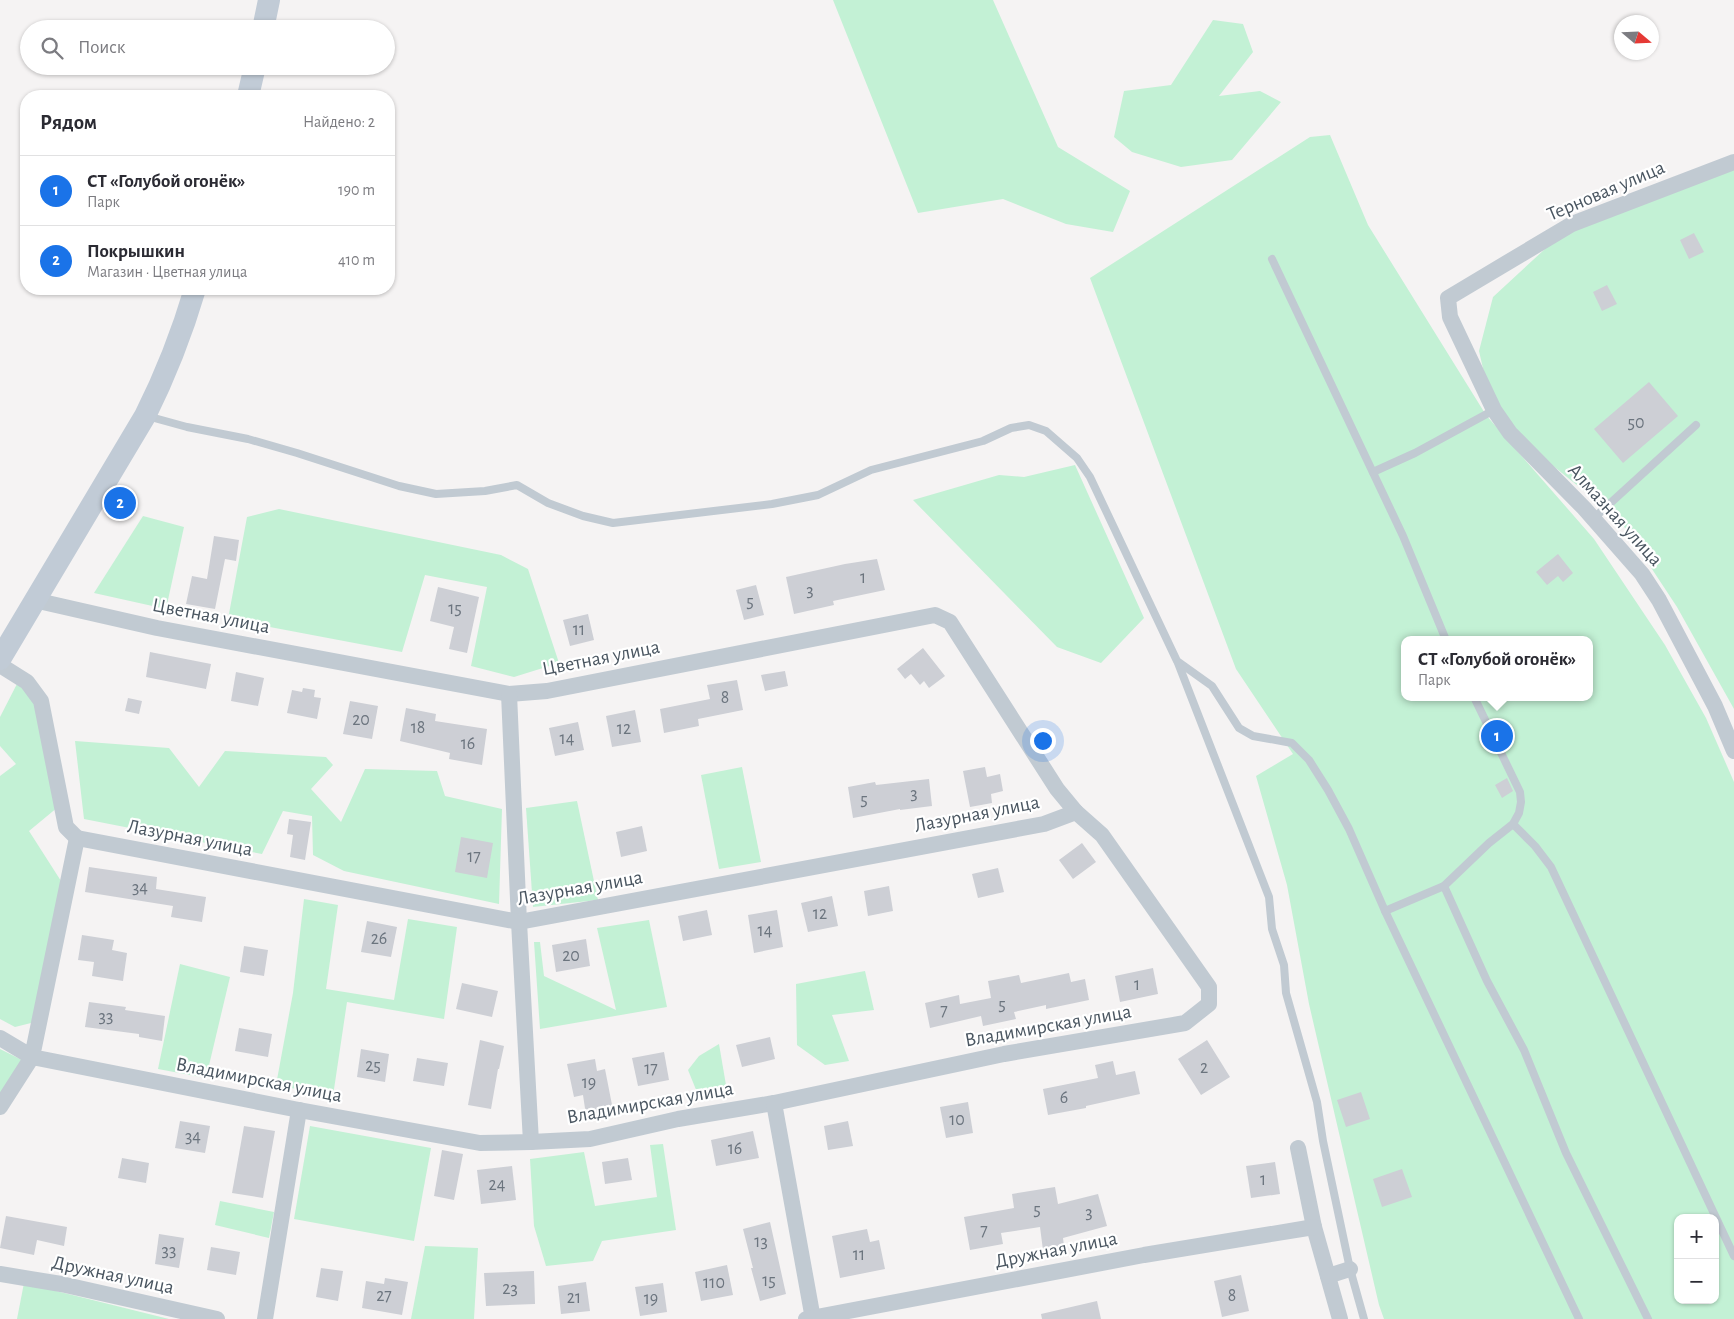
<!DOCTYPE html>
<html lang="ru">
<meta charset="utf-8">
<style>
:root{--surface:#fff;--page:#f7f7f7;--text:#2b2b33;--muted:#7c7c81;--line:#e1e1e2;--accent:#1a73e8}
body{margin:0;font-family:"Alegreya Sans",sans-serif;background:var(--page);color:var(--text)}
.controls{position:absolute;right:15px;bottom:15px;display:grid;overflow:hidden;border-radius:10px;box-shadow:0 1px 4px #0004}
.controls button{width:45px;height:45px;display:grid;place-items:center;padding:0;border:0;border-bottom:1px solid var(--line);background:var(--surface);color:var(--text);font:25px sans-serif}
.compass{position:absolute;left:1614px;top:15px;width:45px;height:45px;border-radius:50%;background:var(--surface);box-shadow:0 1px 4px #0004;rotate:109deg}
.you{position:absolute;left:1042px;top:740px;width:18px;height:18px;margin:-12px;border:4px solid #fff;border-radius:50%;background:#1a73e8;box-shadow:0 0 0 8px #1a73e833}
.badge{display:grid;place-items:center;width:32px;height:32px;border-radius:50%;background:var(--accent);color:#fff;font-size:16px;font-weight:700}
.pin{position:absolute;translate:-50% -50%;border:2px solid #fff;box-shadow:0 1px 5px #0006}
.popup{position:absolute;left:1401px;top:636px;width:192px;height:65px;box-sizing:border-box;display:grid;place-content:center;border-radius:10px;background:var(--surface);filter:drop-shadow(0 1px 4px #0005);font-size:16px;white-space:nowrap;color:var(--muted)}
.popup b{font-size:19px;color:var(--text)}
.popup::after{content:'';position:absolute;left:50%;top:100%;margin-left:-10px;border:10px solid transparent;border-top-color:var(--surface)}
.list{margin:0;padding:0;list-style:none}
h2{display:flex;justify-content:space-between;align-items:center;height:65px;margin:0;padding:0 20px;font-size:21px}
h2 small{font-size:16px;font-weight:400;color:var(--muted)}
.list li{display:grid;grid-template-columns:32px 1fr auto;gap:15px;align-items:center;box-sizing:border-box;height:70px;padding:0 20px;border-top:1px solid var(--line)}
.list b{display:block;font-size:19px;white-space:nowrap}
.list p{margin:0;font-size:16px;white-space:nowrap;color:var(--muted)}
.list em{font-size:16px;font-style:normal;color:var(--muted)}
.icon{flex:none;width:28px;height:28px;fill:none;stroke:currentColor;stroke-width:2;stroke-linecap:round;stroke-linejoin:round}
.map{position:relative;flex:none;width:1734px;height:1319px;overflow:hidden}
.search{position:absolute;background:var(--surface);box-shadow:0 1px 4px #0004;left:20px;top:20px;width:375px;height:55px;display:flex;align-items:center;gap:12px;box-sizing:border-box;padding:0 18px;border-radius:28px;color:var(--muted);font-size:19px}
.panel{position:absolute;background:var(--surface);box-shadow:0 1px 4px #0004;left:20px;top:90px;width:375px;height:205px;border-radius:20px}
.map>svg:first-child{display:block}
.green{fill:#c3f1d5;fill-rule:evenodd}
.building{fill:#cdcfd5}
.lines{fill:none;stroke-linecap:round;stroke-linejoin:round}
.lane{stroke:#c1cad2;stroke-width:8}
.street{stroke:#c1cad2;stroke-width:16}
.secondary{stroke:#c1cbd6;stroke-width:22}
.labels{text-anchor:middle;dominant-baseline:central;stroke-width:4.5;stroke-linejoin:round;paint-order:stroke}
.number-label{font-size:18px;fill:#6b747e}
.street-label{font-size:20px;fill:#4a5661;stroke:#fff}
</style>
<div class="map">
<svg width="1734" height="1319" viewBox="0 0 1734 1319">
<rect width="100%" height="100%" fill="#f5f3f3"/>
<!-- green -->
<g class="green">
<path d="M833 0H993L1058 147 1130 191 1113 232 1066 224 1003 199 918 213Z"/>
<path d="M1213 20 1243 24 1253 52 1219 96 1260 91 1281 102 1232 160 1181 167 1132 152 1114 137 1124 91 1171 85Z"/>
<path d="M1330 135 1368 225 1486 415 1594 539 1665 645 1706 718 1734 782V1319H1384L1379 1305 1309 1004 1287 885 1256 776 1293 754 1236 669 1090 278 1310 137ZM1404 640H1590V697H1404ZM1678 1218H1715V1300H1678Z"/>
<path d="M1734 163V709L1677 607 1617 516 1604 507 1531 448 1505 417 1487 386 1479 351 1493 297 1572 224Z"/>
<path d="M1075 465 1144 618 1101 663 1057 647 913 500 999 475 1024 477Z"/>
<path d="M279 509 501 555 528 569 559 663 514 677 471 666 487 587 425 575 402 652 228 619 247 517Z"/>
<path d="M143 516 184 527 166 609 94 593Z"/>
<path d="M19 680 41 704 58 807 29 831 61 881 35 1022 15 1027 0 1019V776L16 764 0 746V717Z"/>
<path d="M75 741 169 748 199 787 225 751 326 757 333 765 311 789 341 822 365 769 437 771 445 796 502 809 499 904 344 871 313 855 312 816 283 811 262 854 84 819Z"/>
<path d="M742 767 761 862 719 869 701 775Z"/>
<path d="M577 801 598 900 533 907 526 808Z"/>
<path d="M304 899 338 905 326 989 394 1000 408 919 457 927 444 1019 347 1002 333 1096 276 1085 293 993Z"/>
<path d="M649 920 667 1007 540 1029 534 942H540L544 976 616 1010 597 928Z"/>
<path d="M180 964 230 977 206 1078 158 1069Z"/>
<path d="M865 971 874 1010 832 1015 849 1061 825 1065 797 1045 796 984Z"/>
<path d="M719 1044 727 1091 701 1102 688 1070 699 1056Z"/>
<path d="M0 1049 26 1062 0 1100Z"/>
<path d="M310 1126 431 1148 414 1241 294 1219Z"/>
<path d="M663 1144 676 1230 602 1241 593 1261 546 1266 534 1226 530 1159 584 1152 595 1206 657 1197 650 1145Z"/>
<path d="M220 1201 274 1212 269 1238 215 1225Z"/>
<path d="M425 1246 478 1248 474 1319H411Z"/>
<path d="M24 1283 169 1319H17Z"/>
</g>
<!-- building -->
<g class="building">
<path d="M1694 233 1704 252 1689 259 1680 240Z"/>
<path d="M1607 285 1617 304 1602 311 1593 292Z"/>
<path d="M1649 382 1678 416 1623 463 1594 429Z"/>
<path d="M214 536 239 540 236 561 225 559 215 609 186 604 192 576 207 579Z"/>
<path d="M1558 554 1573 573 1563 582 1558 576 1547 585 1536 572Z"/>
<path d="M877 559 885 590 833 601 834 605 794 614 786 577 845 564Z"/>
<path d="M756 585 764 615 744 620 736 590Z"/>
<path d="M438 587 479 597 467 653 449 649 454 627 430 621Z"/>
<path d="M588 614 594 640 570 646 563 620Z"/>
<path d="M923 648 945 676 929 688 924 681 920 685 911 674 905 679 897 669Z"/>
<path d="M150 652 211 664 206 689 146 677Z"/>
<path d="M785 671 788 686 765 691 761 675Z"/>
<path d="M236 672 264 678 258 706 231 701Z"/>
<path d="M737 680 743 710 698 719 699 726 664 733 660 709 710 699 707 685Z"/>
<path d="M303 688 315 690 314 697 321 698 317 719 287 713 292 690 302 692Z"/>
<path d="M128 698 142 701 139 714 125 711Z"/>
<path d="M350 701 378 706 372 739 343 734Z"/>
<path d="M406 708 436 714 435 721 487 729 482 765 449 759 450 753 400 741Z"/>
<path d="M635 710 641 742 612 747 606 716Z"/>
<path d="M578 722 584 750 555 756 549 728Z"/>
<path d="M985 767 987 777 1000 774 1003 791 991 794 992 803 970 807 963 771Z"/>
<path d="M1507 778 1513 791 1502 798 1495 785Z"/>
<path d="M929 779 932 806 900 810V809L853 818 848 787 875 782 876 785Z"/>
<path d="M289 819 311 822 305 860 290 857 293 835 287 834Z"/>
<path d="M642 826 647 851 621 857 616 832Z"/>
<path d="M461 837 493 843 487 878 455 872Z"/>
<path d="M1082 843 1096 862 1073 879 1059 860Z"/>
<path d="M89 867 157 877 156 889 206 897 202 922 171 917 173 906 85 892Z"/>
<path d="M998 868 1004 892 978 898 972 874Z"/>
<path d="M889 886 893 911 868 916 864 891Z"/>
<path d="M832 896 838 926 808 932 801 903Z"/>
<path d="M707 910 712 935 683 941 678 916Z"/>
<path d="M777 910 783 947 754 953 748 915Z"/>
<path d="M367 921 397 927 391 957 361 952Z"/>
<path d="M82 935 114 940 112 950 127 953 123 981 92 976 94 962 78 960Z"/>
<path d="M586 939 590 966 556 972 552 945Z"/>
<path d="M244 946 268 950 264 976 240 972Z"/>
<path d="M1153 968 1158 994 1120 1002 1115 976Z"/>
<path d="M1069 973 1071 982 1085 979 1089 1000 1046 1009V1005L1014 1012 1016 1019 983 1026 981 1016 930 1028 925 1003 959 995 960 1004 991 998 988 981 1019 975 1021 983Z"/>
<path d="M462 983 498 991 492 1017 456 1009Z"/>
<path d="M89 1002 126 1007 125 1010 165 1016 162 1041 139 1037V1034L85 1027Z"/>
<path d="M239 1028 272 1034 268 1057 235 1051Z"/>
<path d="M770 1037 775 1059 742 1067 736 1045Z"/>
<path d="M480 1040 504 1046 499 1069H498L491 1109 468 1105Z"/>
<path d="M1207 1040 1230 1077 1201 1095 1178 1059Z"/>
<path d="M361 1049 389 1054 385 1082 357 1077Z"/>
<path d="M664 1052 669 1080 638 1086 632 1058Z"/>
<path d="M417 1058 448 1063 444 1086 413 1081Z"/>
<path d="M595 1059 597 1071 605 1069 613 1110 586 1115 583 1095 574 1097 567 1064Z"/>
<path d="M1113 1061 1116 1075 1135 1071 1140 1094 1086 1106V1108L1048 1115 1043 1089 1098 1078 1095 1065Z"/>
<path d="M1361 1092 1370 1119 1346 1127 1337 1100Z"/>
<path d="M968 1102 973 1133 946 1138 940 1107Z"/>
<path d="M180 1121 210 1126 205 1153 175 1148Z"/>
<path d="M848 1121 853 1146 828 1150 824 1126Z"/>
<path d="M244 1126 275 1131 263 1198 232 1193Z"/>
<path d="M753 1131 759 1158 716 1166 711 1140Z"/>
<path d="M442 1150 463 1154 454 1200 434 1196Z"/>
<path d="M122 1158 149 1163 146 1183 118 1178Z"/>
<path d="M628 1158 632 1180 605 1184 602 1162Z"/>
<path d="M1275 1162 1280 1194 1251 1198 1246 1166Z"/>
<path d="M512 1166 516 1200 481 1204 477 1170Z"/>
<path d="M1402 1169 1412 1197 1382 1207 1373 1179Z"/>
<path d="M1055 1187 1058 1204 1098 1194 1107 1226 1063 1238 1065 1254 1044 1258 1040 1227 1001 1233 1003 1244 970 1250 964 1217 1014 1208 1012 1194Z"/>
<path d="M6 1216 67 1227 64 1246 37 1240 34 1255 0 1248Z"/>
<path d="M770 1222 786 1294 760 1301 751 1268H753L743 1229Z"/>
<path d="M867 1229 870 1242 879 1240 885 1269 840 1278 832 1236Z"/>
<path d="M159 1234 184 1238 179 1268 155 1264Z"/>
<path d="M211 1247 240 1252 236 1275 207 1270Z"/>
<path d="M727 1265 733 1295 701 1301 695 1272Z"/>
<path d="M321 1268 343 1271 338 1301 316 1297Z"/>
<path d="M534 1271 535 1304 486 1306 484 1273Z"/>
<path d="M1241 1275 1249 1311 1222 1317 1214 1281Z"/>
<path d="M385 1278 408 1282 402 1315 362 1308 366 1281 384 1284Z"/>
<path d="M586 1282 590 1311 561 1314 558 1286Z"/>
<path d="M663 1283 667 1312 640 1316 635 1287Z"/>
<path d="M1097 1301 1101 1319H1042L1041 1314Z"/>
</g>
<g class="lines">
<!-- lane -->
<g class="lane">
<path d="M1272 259 1403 536 1446 640"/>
<path d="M147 416 187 427 248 439 297 453 399 486 436 494 485 491 517 485 548 503 583 516 613 523 772 504 818 495 871 470 983 441 1011 428 1029 425 1046 431 1077 458 1090 477 1177 661 1212 686 1239 728 1253 736 1292 743 1309 760 1328 790 1349 829 1385 911 1579 1319"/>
<path d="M1373 472 1415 453 1494 410"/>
<path d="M1594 518 1696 425"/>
<path d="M1178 663 1269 897 1272 929 1284 965 1286 993 1317 1102 1323 1141 1350 1269 1364 1319"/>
<path d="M1513 824 1535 846 1551 867 1734 1256"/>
<path d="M1444 886 1487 981 1524 1050 1566 1153 1648 1319"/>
<path d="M1385 911 1444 886 1489 843 1513 824 1519 813 1521 802 1520 792 1474 697"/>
</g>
<!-- street -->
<g class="street">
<path d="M1734 162 1572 224 1448 298 1450 317 1494 410 1510 433 1584 508 1642 574 1659 600 1715 706 1734 751"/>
<path d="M34 600 157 628 509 694 547 691 935 615 950 622 1057 789 1076 812"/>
<path d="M0 665 27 682 41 701 66 827 77 838"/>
<path d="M509 694 519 922 531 1142"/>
<path d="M0 1038 32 1057 299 1110 480 1143 531 1142 590 1139 678 1119 774 1103 1004 1054 1185 1023 1209 1004V987L1102 835 1076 812 1044 824 519 922 77 838 32 1057 0 1107"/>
<path d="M774 1103 813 1319"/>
<path d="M1298 1148 1314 1227 1340 1319"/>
<path d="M0 1274 61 1284 217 1319"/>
<path d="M1328 1276 1350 1269"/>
<path d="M265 1319 299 1110"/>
<path d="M806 1319 1144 1255 1314 1227"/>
</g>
<!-- secondary -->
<g class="secondary">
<path d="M263 29 269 0"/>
<path d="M248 96 255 66"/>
<path d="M0 659 145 416C166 374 182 333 195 289"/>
</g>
</g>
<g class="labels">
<!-- number labels -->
<g class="number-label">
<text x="1636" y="423">50</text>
<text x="863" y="578">1</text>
<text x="810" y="591">3</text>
<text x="750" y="602">5</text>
<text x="455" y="609">15</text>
<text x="579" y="630">11</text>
<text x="725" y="698">8</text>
<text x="361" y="720">20</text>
<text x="418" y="728">18</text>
<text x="624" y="729">12</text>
<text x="567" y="739">14</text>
<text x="468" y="744">16</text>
<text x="914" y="794">3</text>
<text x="864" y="800">5</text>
<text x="474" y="857">17</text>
<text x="140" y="888">34</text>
<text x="820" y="914">12</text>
<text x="765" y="931">14</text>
<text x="379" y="939">26</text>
<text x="571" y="956">20</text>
<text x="1137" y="985">1</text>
<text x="1002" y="1005">5</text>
<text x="944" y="1011">7</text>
<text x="106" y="1017">33</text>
<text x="373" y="1066">25</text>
<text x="1204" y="1068">2</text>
<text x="651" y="1069">17</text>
<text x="589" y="1083">19</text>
<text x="1064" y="1098">6</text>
<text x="957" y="1120">10</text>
<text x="193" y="1137">34</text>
<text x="735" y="1149">16</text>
<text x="1263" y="1180">1</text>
<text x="497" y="1185">24</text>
<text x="1037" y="1210">5</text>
<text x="1089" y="1213">3</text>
<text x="984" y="1231">7</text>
<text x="761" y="1242">13</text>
<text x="169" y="1251">33</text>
<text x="859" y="1255">11</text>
<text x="769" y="1281">15</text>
<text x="714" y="1283">110</text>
<text x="510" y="1289">23</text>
<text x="384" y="1296">27</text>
<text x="1232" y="1296">8</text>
<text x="574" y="1298">21</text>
<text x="651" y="1299">19</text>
</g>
<!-- street labels -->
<g class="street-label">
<text transform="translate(1606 191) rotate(-23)">Терновая улица</text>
<text transform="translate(1615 515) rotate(48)">Алмазная улица</text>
<text transform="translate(211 616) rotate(11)">Цветная улица</text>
<text transform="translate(601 658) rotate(-11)">Цветная улица</text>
<text transform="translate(977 814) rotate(-11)">Лазурная улица</text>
<text transform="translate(190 838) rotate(11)">Лазурная улица</text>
<text transform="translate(580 888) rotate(-10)">Лазурная улица</text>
<text transform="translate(1048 1026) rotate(-10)">Владимирская улица</text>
<text transform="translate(259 1080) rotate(11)">Владимирская улица</text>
<text transform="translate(650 1103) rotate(-10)">Владимирская улица</text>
<text transform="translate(1056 1250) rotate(-11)">Дружная улица</text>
<text transform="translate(113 1275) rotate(12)">Дружная улица</text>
</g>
</g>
</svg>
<div class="controls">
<button>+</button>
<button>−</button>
</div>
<svg class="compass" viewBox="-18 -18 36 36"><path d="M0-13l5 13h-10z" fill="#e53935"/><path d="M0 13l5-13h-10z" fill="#7c7c81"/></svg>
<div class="you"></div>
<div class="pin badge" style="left:1497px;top:736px">1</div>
<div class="popup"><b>СТ «Голубой огонёк»</b>Парк</div>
<div class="pin badge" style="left:120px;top:503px">2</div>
<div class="search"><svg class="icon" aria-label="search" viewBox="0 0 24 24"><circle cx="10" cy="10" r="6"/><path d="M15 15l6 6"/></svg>Поиск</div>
<section class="panel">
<h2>Рядом<small>Найдено: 2</small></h2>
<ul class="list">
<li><span class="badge">1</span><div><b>СТ «Голубой огонёк»</b><p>Парк</p></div><em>190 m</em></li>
<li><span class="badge">2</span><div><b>Покрышкин</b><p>Магазин · Цветная улица</p></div><em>410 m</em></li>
</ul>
</section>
</div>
